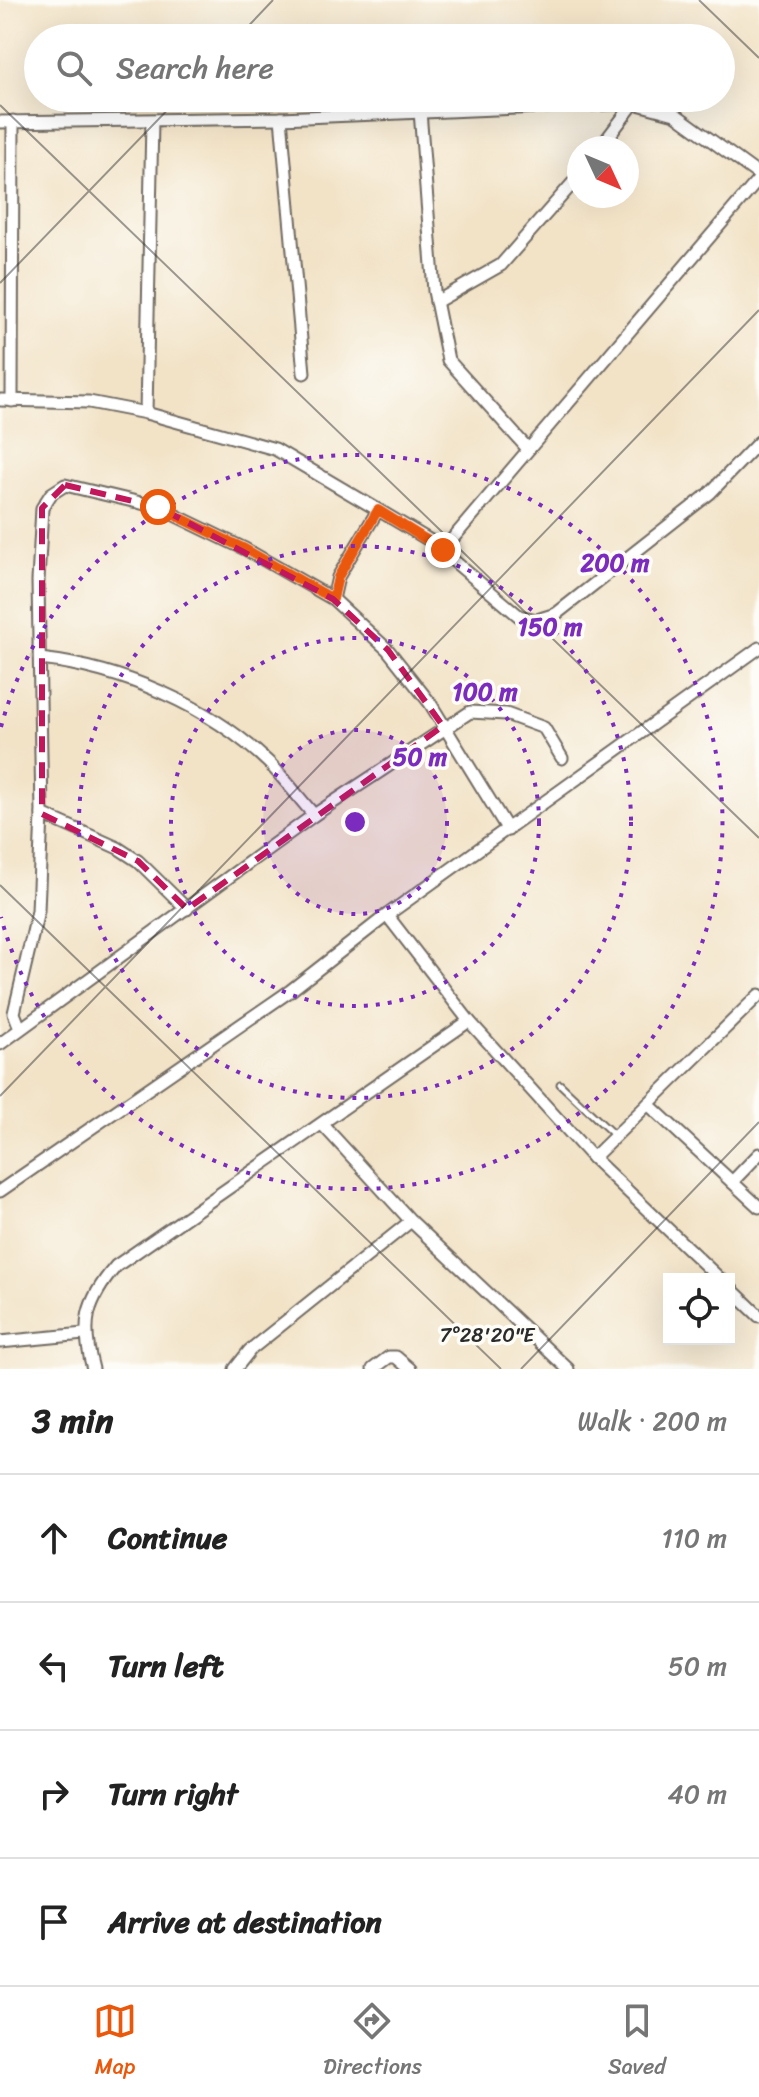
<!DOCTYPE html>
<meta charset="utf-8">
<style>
:root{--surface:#fff;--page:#f2f2f2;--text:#222;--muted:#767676;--line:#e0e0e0;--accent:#ea580c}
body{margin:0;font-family:Sriracha,sans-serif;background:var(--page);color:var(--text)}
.controls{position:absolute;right:24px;bottom:24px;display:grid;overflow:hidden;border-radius:0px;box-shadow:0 8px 32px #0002}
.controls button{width:72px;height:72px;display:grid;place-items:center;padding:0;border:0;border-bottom:2px solid var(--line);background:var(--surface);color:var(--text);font:40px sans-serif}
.compass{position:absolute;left:567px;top:136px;width:72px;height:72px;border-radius:50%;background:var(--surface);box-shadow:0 8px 32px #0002;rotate:134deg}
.stop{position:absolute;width:24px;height:24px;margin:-18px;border:6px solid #ea580c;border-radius:50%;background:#fff}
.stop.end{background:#ea580c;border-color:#fff;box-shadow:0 2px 8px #0008}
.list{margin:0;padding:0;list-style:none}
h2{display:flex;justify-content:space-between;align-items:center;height:104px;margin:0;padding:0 32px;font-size:34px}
h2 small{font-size:26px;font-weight:400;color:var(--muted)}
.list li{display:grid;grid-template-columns:52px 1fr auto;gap:24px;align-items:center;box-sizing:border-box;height:128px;padding:0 32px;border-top:2px solid var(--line)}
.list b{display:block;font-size:30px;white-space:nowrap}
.list em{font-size:26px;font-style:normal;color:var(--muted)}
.icon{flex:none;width:44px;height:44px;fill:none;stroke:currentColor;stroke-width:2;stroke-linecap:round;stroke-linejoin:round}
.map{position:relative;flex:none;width:759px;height:1369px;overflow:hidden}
.search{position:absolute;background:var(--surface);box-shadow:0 8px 32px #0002;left:24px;right:24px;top:24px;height:88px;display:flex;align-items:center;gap:20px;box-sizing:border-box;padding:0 28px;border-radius:44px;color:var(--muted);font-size:30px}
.sheet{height:616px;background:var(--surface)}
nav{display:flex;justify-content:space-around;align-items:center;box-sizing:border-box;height:112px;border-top:2px solid var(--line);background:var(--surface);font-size:22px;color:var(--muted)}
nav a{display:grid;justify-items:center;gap:4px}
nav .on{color:var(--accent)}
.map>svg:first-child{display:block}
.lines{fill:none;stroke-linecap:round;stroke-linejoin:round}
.lane-casing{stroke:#716b62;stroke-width:9}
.street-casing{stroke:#716b62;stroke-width:15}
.lane{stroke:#fff;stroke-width:5}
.street{stroke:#fff;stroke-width:11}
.route{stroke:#ea580c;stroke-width:10}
.marked{fill:none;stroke:#c2185b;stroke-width:6;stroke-dasharray:16 10;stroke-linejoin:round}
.ticks{fill:none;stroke:#2b2b2b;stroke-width:2;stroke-opacity:0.45}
.ring{fill:none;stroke:#7b2cbf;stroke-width:4;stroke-dasharray:4 8}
.ticks-label{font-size:20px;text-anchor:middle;fill:#2b2b2b;stroke:#fdfcf7;stroke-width:7;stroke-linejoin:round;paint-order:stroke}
.centre{fill:#7b2cbf;stroke:#fdfcf7;stroke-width:4}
.ring-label{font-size:24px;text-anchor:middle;font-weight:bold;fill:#7b2cbf;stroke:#fdfcf7;stroke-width:7;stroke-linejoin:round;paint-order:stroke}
</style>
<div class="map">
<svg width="759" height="1369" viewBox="0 0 759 1369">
<rect width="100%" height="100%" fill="#fdfcf7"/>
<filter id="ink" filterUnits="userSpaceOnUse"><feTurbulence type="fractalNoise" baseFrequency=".0125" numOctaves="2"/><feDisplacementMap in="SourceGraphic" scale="16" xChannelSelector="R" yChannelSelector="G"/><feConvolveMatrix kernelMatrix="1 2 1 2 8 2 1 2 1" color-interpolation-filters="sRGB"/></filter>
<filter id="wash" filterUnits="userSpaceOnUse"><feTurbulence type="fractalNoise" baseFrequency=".006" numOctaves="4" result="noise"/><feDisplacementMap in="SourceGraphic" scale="32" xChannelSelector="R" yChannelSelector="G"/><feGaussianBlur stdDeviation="1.8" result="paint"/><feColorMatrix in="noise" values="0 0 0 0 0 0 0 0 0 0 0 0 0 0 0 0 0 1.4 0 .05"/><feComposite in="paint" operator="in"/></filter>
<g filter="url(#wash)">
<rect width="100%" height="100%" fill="#f2e3c7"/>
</g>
<g filter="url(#ink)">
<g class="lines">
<!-- lane casing -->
<g class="lane-casing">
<path id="lane" d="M560 1084 614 1135"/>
</g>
<!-- street casing -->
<g class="street-casing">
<g id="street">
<path d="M420 111 434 291 448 360 528 449"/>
<path d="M281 118 304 373"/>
<path d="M0 122 281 118 634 103 675 114 759 175"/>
<path d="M600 148 634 103"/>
<path d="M436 302 501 265 579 176"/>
<path d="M0 400 89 402 146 413 275 449 429 540 519 616 537 620 556 614 710 493 759 442"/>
<path d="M12 401 13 121"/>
<path d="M146 413 152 121"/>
<path d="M443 550 759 179"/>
<path d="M333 599 338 577 378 510"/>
<path d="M40 659C121 668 209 705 269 763 285 779 299 798 314 815"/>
<path d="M42 814 118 848 138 861 187 909"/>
<path d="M387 915 469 1021 593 1158 720 1279"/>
<path d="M20 1028 14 1013 38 911 42 814 38 581 42 508 51 494 65 485 158 507 245 549 333 599 388 650 430 703 508 830"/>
<path d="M0 1044 314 815 470 712 506 714 544 728 562 758"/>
<path d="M648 1104 759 1207"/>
<path d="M322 1124 411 1221 568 1369"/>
<path d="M593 1158 759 995"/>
<path d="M732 1182 759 1154"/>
<path d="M0 1191 290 991 387 915 759 648"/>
<path d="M729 1287 759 1316"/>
<path d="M0 1342 84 1334"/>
<path d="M93 1369C81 1325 85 1302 116 1266L469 1021"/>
<path d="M235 1369 250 1350 411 1221"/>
<path d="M373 1369 389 1357H396L410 1369"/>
</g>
</g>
<!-- lane -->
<use href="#lane" class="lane"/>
<!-- street -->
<use href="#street" class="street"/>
</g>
</g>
<g class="lines" filter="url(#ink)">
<!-- route -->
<path class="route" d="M158 507 245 549 333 599 338 577 378 510 443 550"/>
</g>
<!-- marked area -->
<path class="marked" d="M65 485 158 507 333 599 388 650 443 726 187 909 138 861 42 814V508Z"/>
<!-- ticks -->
<path class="ticks" d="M699 0 759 58M237 38 273 0M0 105 759 838M0 283 179 98M0 885 501 1369M0 1096 759 310M521 1369 759 1122"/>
<!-- distance rings -->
<circle cx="355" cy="822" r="92" fill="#7b2cbf" fill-opacity=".12"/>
<g class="ring">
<circle cx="355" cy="822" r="92"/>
<circle cx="355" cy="822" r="184"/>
<circle cx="355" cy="822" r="276"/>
<path d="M1 727A367 367 0 1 1 1 917"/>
</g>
<g class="ticks-label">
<text x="487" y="1342">7°28'20"E</text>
</g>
<circle cx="355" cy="822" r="12" class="centre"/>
<g class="ring-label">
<text x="615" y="571">200 m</text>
<text x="550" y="635">150 m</text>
<text x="485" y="700">100 m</text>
<text x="420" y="765">50 m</text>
</g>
</svg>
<div class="controls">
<button><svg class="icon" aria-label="locate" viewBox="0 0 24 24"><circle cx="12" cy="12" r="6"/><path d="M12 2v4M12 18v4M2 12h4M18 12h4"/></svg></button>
</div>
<svg class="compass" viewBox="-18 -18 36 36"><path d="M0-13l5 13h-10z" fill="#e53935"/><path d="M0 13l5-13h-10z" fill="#767676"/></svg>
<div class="stop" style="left:158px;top:507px"></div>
<div class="stop end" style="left:443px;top:550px"></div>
<div class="search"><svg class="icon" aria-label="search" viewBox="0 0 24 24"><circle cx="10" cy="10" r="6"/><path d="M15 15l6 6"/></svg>Search here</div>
</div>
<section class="sheet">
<h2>3 min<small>Walk · 200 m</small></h2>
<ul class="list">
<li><svg class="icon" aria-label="ahead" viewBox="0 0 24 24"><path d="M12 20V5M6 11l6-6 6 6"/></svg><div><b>Continue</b></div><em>110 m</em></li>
<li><svg class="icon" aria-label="left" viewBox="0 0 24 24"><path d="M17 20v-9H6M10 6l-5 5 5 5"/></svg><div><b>Turn left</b></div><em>50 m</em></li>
<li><svg class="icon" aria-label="right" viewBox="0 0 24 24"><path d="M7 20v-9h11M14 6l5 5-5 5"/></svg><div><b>Turn right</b></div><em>40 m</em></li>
<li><svg class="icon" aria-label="arrive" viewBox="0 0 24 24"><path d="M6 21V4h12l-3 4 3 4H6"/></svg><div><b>Arrive at destination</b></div></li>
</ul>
</section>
<nav>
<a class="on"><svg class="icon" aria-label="map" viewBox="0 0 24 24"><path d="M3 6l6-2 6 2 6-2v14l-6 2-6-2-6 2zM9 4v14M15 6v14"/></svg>Map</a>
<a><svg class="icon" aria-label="directions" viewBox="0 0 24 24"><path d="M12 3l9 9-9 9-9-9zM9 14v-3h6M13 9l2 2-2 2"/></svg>Directions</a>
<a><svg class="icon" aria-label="saved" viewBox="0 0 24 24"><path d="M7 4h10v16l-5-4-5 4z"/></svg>Saved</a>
</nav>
